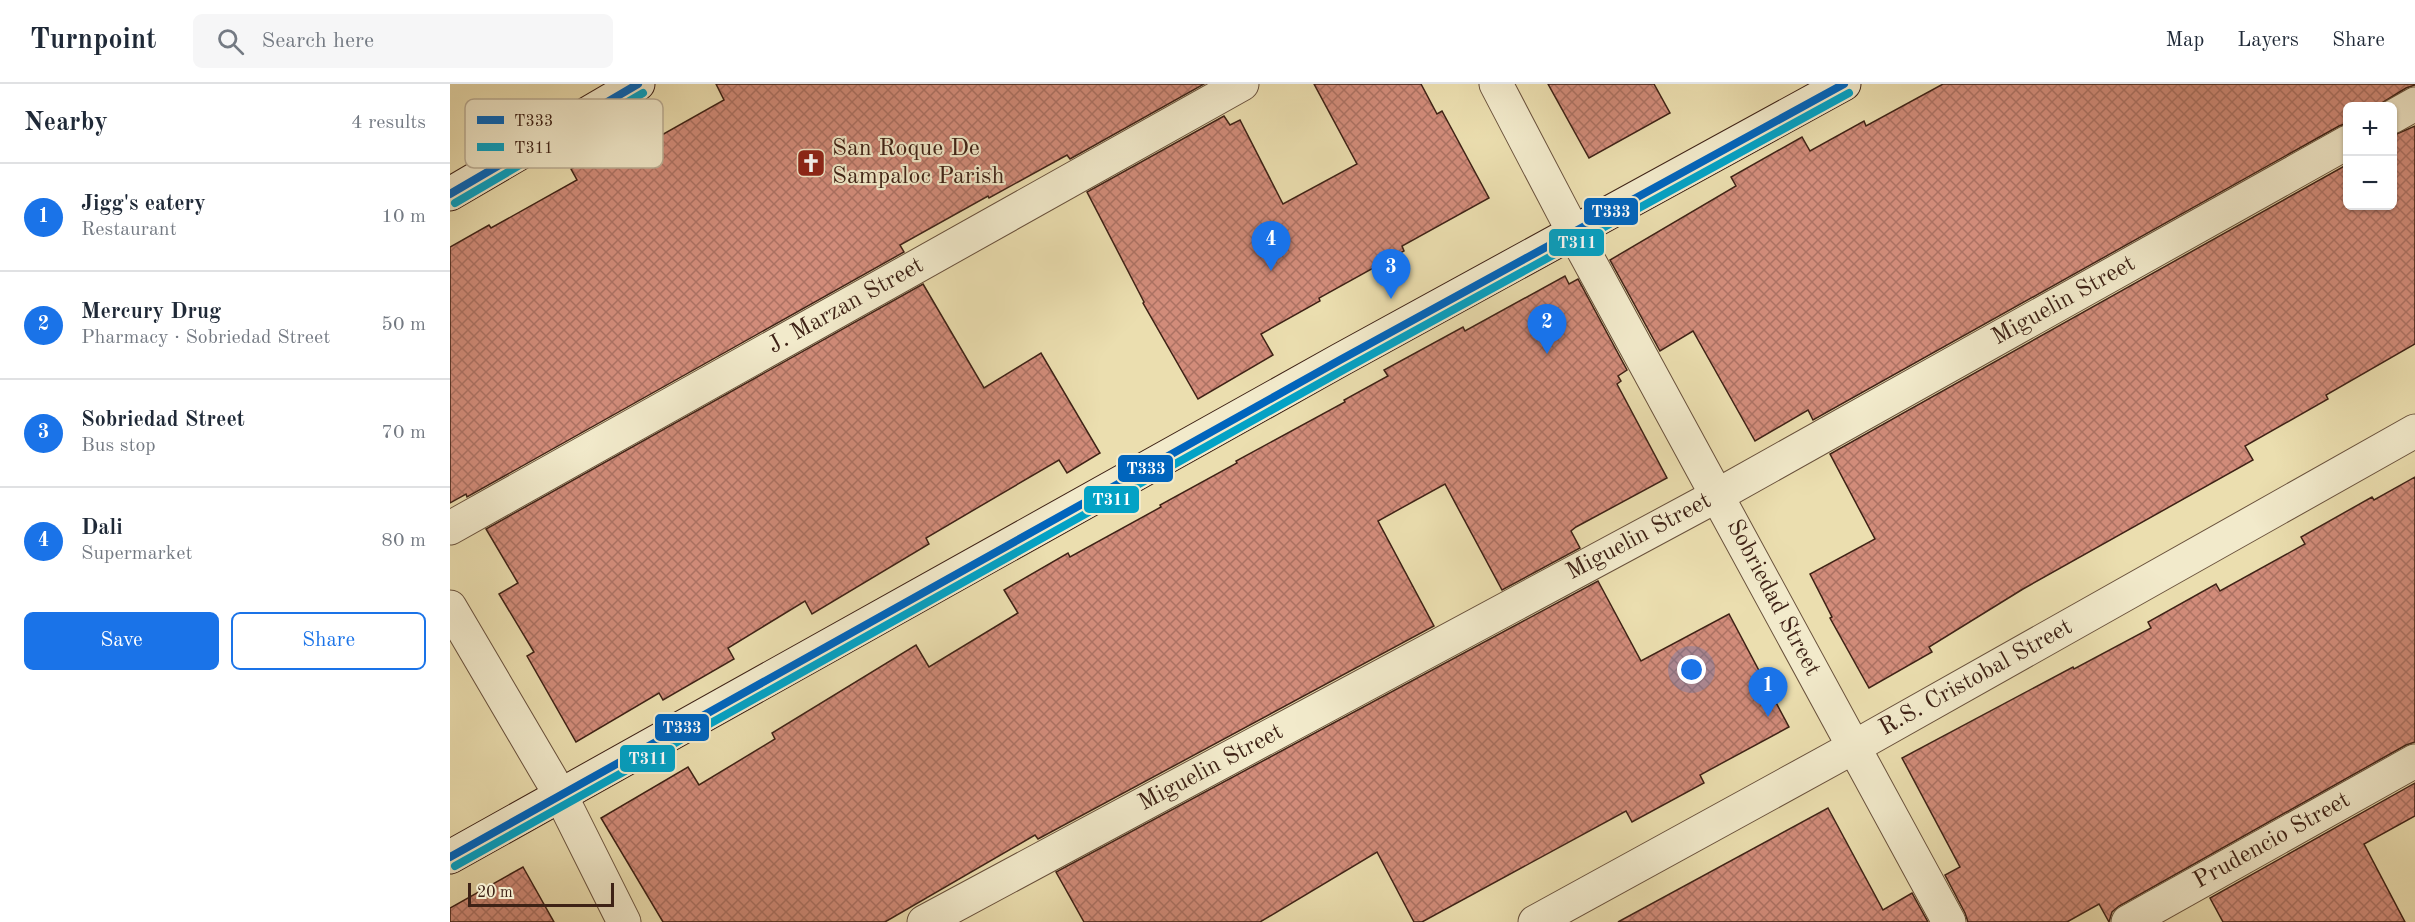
<!DOCTYPE html>
<meta charset="utf-8">
<style>
:root{--surface:#fff;--page:#f6f6f7;--text:#1f2937;--muted:#747a83;--line:#e0e1e3;--accent:#1a73e8}
body{margin:0;font-family:"Old Standard TT",serif;background:var(--page);color:var(--text)}
.controls{position:absolute;right:18px;top:18px;display:grid;overflow:hidden;border-radius:9px;box-shadow:0 2px 4px #0004}
.controls button{width:54px;height:54px;display:grid;place-items:center;padding:0;border:0;border-bottom:2px solid var(--line);background:var(--surface);color:var(--text);font:30px sans-serif}
.scale{position:absolute;left:18px;bottom:15px;width:146px;box-sizing:border-box;padding-left:6px;border:3px solid #3e2216;border-top:0;font-size:16px;line-height:21px;white-space:nowrap;color:#3e2216;-webkit-text-stroke:4px #f2eacb;paint-order:stroke}
.you{position:absolute;left:1242px;top:586px;width:21px;height:21px;margin:-15px;border:4px solid #fff;border-radius:50%;background:#1a73e8;box-shadow:0 0 0 9px #1a73e833}
.badge{display:grid;place-items:center;width:39px;height:39px;border-radius:50%;background:var(--accent);color:#fff;font-size:20px;font-weight:700}
.pin{position:absolute;translate:-50% -50px;filter:drop-shadow(0 2px 3px #0008)}
.pin::after{content:'';position:absolute;top:32px;width:21px;height:18px;background:inherit;clip-path:polygon(0 0,100% 0,50% 100%)}
.list{margin:0;padding:0;list-style:none}
h2{display:flex;justify-content:space-between;align-items:center;height:78px;margin:0;padding:0 24px;font-size:26px}
h2 small{font-size:20px;font-weight:400;color:var(--muted)}
.list li{display:grid;grid-template-columns:39px 1fr auto;gap:18px;align-items:center;box-sizing:border-box;height:108px;padding:0 24px;border-top:2px solid var(--line)}
.list b{display:block;font-size:22px;white-space:nowrap}
.list p{margin:0;font-size:20px;white-space:nowrap;color:var(--muted)}
.list em{font-size:20px;font-style:normal;color:var(--muted)}
.actions{display:flex;gap:12px;padding:18px 24px}
.actions a{flex:1;padding:14px 0;border:2px solid var(--accent);border-radius:9px;text-align:center;font-size:21px;color:var(--accent)}
.actions .main{background:var(--accent);color:#fff}
.icon{flex:none;width:33px;height:33px;fill:none;stroke:currentColor;stroke-width:2;stroke-linecap:round;stroke-linejoin:round}
.map{position:relative;flex:none;width:1965px;height:838px;overflow:hidden}
header{display:flex;align-items:center;gap:36px;box-sizing:border-box;height:84px;padding:0 30px;background:var(--surface);border-bottom:2px solid var(--line)}
header strong{font-size:28px}
nav{display:flex;gap:33px;margin-inline-start:auto;font-size:21px}
.search{width:420px;height:54px;background:var(--page);display:flex;align-items:center;gap:15px;box-sizing:border-box;padding:0 21px;border-radius:9px;color:var(--muted);font-size:22px}
main{display:flex}
aside{flex:1;background:var(--surface)}
.map>svg:first-child{display:block}
.building{fill:url(#building-cross-hatch);stroke:#3e2216;stroke-width:1.5}
.lines{fill:none;stroke-linecap:round;stroke-linejoin:round}
.street-casing{stroke:#69513c;stroke-width:35}
.secondary-casing{stroke:#3e2216;stroke-width:35}
.street{stroke:#f2eacb;stroke-width:33}
.secondary{stroke:#f2eacb;stroke-width:33}
.bus-1-casing{stroke:#f2eacb;stroke-width:12}
.bus-2-casing{stroke:#f2eacb;stroke-width:12}
.bus-1{stroke:#0065bd;stroke-width:8}
.bus-2{stroke:#03a2c5;stroke-width:8}
.labels{text-anchor:middle;dominant-baseline:central;stroke-width:4.5;stroke-linejoin:round;paint-order:stroke}
.poi-label{font-size:24px;fill:#3e2216;stroke:#f2eacb;text-anchor:start}
.street-label{font-size:24px;fill:#3e2216;stroke:#f2eacb}
.key{fill:#f2eacb;stroke:#bcae95;stroke-width:1.5}
.key-label{font-size:16px;fill:#3e2216}
.line-badge{stroke:#f2eacb;stroke-width:2}
.badge-label{font-size:16px;text-anchor:middle;font-weight:bold;fill:#fff}
</style>
<header>
<strong>Turnpoint</strong>
<div class="search"><svg class="icon" aria-label="search" viewBox="0 0 24 24"><circle cx="10" cy="10" r="6"/><path d="M15 15l6 6"/></svg>Search here</div>
<nav><a>Map</a><a>Layers</a><a>Share</a></nav>
</header>
<main>
<aside>
<h2>Nearby<small>4 results</small></h2>
<ul class="list">
<li><span class="badge">1</span><div><b>Jigg's eatery</b><p>Restaurant</p></div><em>10 m</em></li>
<li><span class="badge">2</span><div><b>Mercury Drug</b><p>Pharmacy · Sobriedad Street</p></div><em>50 m</em></li>
<li><span class="badge">3</span><div><b>Sobriedad Street</b><p>Bus stop</p></div><em>70 m</em></li>
<li><span class="badge">4</span><div><b>Dali</b><p>Supermarket</p></div><em>80 m</em></li>
</ul>
<div class="actions"><a class="main">Save</a><a>Share</a></div>
</aside>
<div class="map">
<svg width="1965" height="838" viewBox="0 0 1965 838">
<defs>
<pattern id="building-cross-hatch" width="8" height="8" patternUnits="userSpaceOnUse" patternTransform="scale(1.5)"><rect width="8" height="8" fill="#d28c7a"/><path d="M0 0l8 8M0 8l8-8" fill="none" stroke="#ac7263"/></pattern>
</defs>
<rect width="100%" height="100%" fill="#ebdeaf"/>
<filter id="stains"><feTurbulence type="fractalNoise" baseFrequency=".00333" numOctaves="4"/><feColorMatrix values="0 0 0 0 .2 0 0 0 0 .09 0 0 0 0 .02 0 0 0 .5 -.17"/></filter>
<radialGradient id="worn" r=".72"><stop offset=".6" stop-color="#630" stop-opacity="0"/><stop offset="1" stop-color="#630" stop-opacity=".3"/></radialGradient>
<!-- building -->
<g class="building">
<path d="M266 0H754L620 75 617 71 539 114 538 112 450 161 454 168 17 413 16 410 0 419V163L39 141 41 144 127 96 121 85 180 52 187 65 274 16Z"/>
<path d="M864 0H971L987 30 992 27 1039 114 952 162 954 167 869 214 870 217 811 250 823 271 748 315 693 219 694 218 637 108 774 32 780 41 790 36 833 120 907 80Z"/>
<path d="M1098 0H1204L1220 29 1139 74Z"/>
<path d="M1493 0H1965V1L1956 4 1927 22H1898V39L1889 42 1363 336 1358 326 1305 357 1243 247 1210 267 1160 176 1286 102 1281 93 1352 53 1360 67 1414 37 1416 42Z"/>
<path d="M1965 42V260L1876 311 1878 315 1795 362 1803 376 1573 505 1479 563 1482 568 1419 604 1380 534 1382 533 1360 490 1425 455 1380 370 1898 80V122H1942V52Z"/>
<path d="M1115 192 1119 200 1128 195 1177 286 1168 292 1171 297 1167 300 1217 394 1126 443 1121 447 1130 464 1052 506 995 400 928 437 984 542 588 755 585 751 435 838H213L151 734 238 683 249 701 325 655 322 649 466 561 479 583 568 529 554 506 618 469 620 473 711 423 710 421 787 379 786 377 895 318 894 316 938 292 934 286 1013 243 1015 247Z"/>
<path d="M473 200 534 304 591 269 650 369 617 389 609 376 476 454 479 460 362 530 355 517 278 564 284 575 213 616 209 609 126 658 77 572 84 568 49 510 68 499 36 445Z"/>
<path d="M1965 393V658L1956 661 1669 822 1662 828 1659 838 1649 820 1617 838H1518L1515 829 1495 791 1510 783 1452 674 1623 583 1624 585 1701 544 1698 538 1766 500 1770 507 1855 460 1851 453 1922 413 1924 416Z"/>
<path d="M1148 497 1191 577 1279 530 1339 643 1250 691 1254 699 1182 738 1176 727 972 838H964L927 768 810 838H634L606 788Z"/>
<path d="M1965 699V732L1914 760 1955 838H1773L1760 814Z"/>
<path d="M1378 724 1433 826 1462 809 1478 838H1168Z"/>
<path d="M73 783 104 838H0V824Z"/>
</g>
<g class="lines">
<!-- street casing -->
<g class="street-casing">
<g id="street">
<path d="M1046 0 1124 149 1499 838"/>
<path d="M1942 33 1965 20"/>
<path d="M0 444 792 0"/>
<path d="M0 523 111 712 174 838"/>
<path d="M474 838 1268 411 1898 58"/>
<path d="M1085 838 1404 663 1965 347"/>
<path d="M1678 838 1965 677"/>
</g>
</g>
<!-- secondary casing -->
<g class="secondary-casing">
<g id="secondary">
<path d="M0 110 188 0"/>
<path d="M0 773 890 276 1394 0"/>
</g>
</g>
<!-- street -->
<use href="#street" class="street"/>
<!-- secondary -->
<use href="#secondary" class="secondary"/>
<!-- bus-1 casing -->
<g class="bus-1-casing">
<g id="bus-1">
<path d="M0 110 188 0"/>
<path d="M0 773 890 276 1394 0"/>
</g>
</g>
<!-- bus-2 casing -->
<g class="bus-2-casing">
<g id="bus-2">
<path d="M5 119 193 9"/>
<path d="M5 782 895 285 1399 9"/>
</g>
</g>
<!-- bus-1 -->
<use href="#bus-1" class="bus-1"/>
<!-- bus-2 -->
<use href="#bus-2" class="bus-2"/>
</g>
<!-- icons -->
<defs>
<g id="church-square" transform="scale(1.5)"><rect x="-9" y="-9" width="18" height="18" rx="4" fill="#8f2418" stroke="#f2eacb"/><path d="M-1.2-6h2.4v3.5h3.3v2.4h-3.3V6h-2.4V-.1h-3.3v-2.4h3.3Z" fill="#fff"/></g>
</defs>
<g fill-rule="evenodd">
<use href="#church-square" x="361" y="79"/>
</g>
<g class="labels">
<!-- poi labels -->
<g class="poi-label">
<text x="382" y="65">San Roque De<tspan x="382" dy="28">Sampaloc Parish</tspan></text>
</g>
<!-- street labels -->
<g class="street-label">
<text transform="translate(1614 217) rotate(-29)">Miguelin Street</text>
<text transform="translate(396 222) rotate(-29)">J. Marzan Street</text>
<text transform="translate(1189 453) rotate(-28)">Miguelin Street</text>
<text transform="translate(1323 514) rotate(62)">Sobriedad Street</text>
<text transform="translate(1526 594) rotate(-29)">R.S. Cristobal Street</text>
<text transform="translate(761 684) rotate(-28)">Miguelin Street</text>
<text transform="translate(1822 757) rotate(-29)">Prudencio Street</text>
</g>
</g>
<!-- legend -->
<rect x="15" y="15" width="198" height="69" rx="9" class="key"/>
<rect x="27" y="32" width="27" height="8" fill="#0065bd"/>
<rect x="27" y="59" width="27" height="8" fill="#03a2c5"/>
<g class="key-label">
<text x="64" y="42">T333</text>
<text x="64" y="69">T311</text>
</g>
<g class="line-badge">
<rect x="1133" y="113" width="56" height="29" rx="6" fill="#0065bd"/>
<rect x="1098" y="144" width="57" height="29" rx="6" fill="#03a2c5"/>
<rect x="667" y="370" width="57" height="29" rx="6" fill="#0065bd"/>
<rect x="633" y="401" width="57" height="29" rx="6" fill="#03a2c5"/>
<rect x="204" y="629" width="56" height="29" rx="6" fill="#0065bd"/>
<rect x="169" y="660" width="57" height="29" rx="6" fill="#03a2c5"/>
</g>
<g class="badge-label">
<text x="1161" y="133">T333</text>
<text x="1127" y="164">T311</text>
<text x="696" y="390">T333</text>
<text x="662" y="421">T311</text>
<text x="232" y="649">T333</text>
<text x="198" y="680">T311</text>
</g>
<rect width="100%" height="100%" filter="url(#stains)"/>
<rect width="100%" height="100%" fill="url(#worn)"/>
</svg>
<div class="controls">
<button>+</button>
<button>−</button>
</div>
<div class="scale">20 m</div>
<div class="you"></div>
<div class="pin badge" style="left:1318px;top:633px">1</div>
<div class="pin badge" style="left:1097px;top:270px">2</div>
<div class="pin badge" style="left:941px;top:215px">3</div>
<div class="pin badge" style="left:821px;top:187px">4</div>
</div>
</main>
